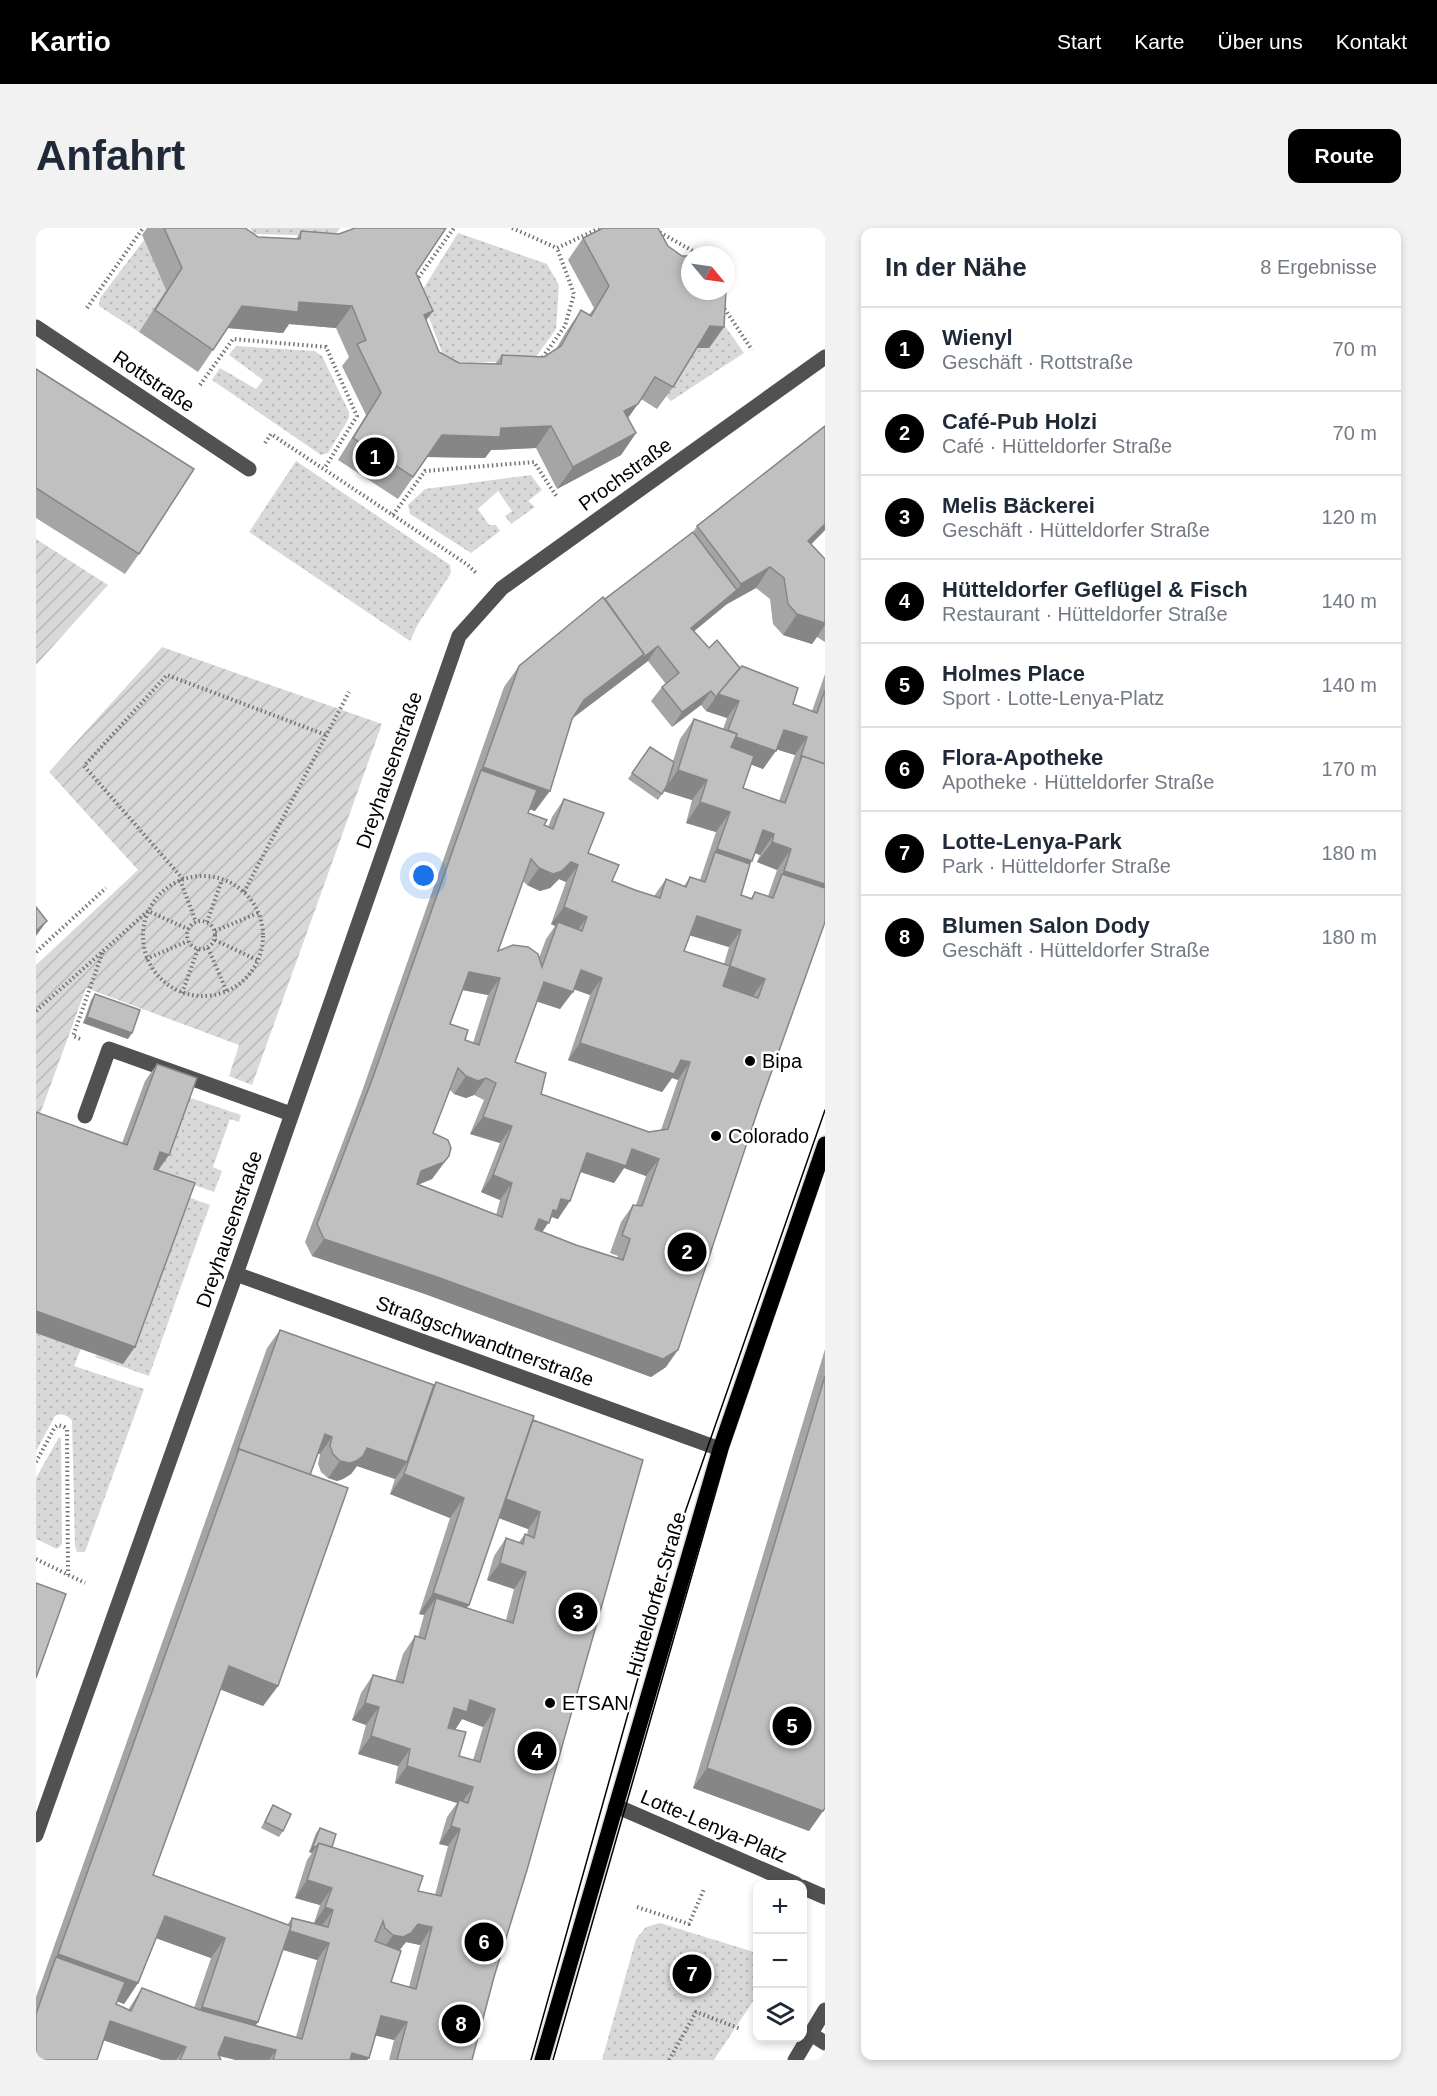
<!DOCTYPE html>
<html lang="de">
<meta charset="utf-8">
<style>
:root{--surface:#fff;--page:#f2f2f3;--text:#1f2937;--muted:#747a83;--line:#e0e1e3;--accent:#000}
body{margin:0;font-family:Arial,sans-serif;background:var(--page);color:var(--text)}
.controls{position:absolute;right:18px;bottom:18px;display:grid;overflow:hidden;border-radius:12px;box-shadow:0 3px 9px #0003}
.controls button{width:54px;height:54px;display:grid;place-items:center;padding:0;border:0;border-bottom:2px solid var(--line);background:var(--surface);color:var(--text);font:30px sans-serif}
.compass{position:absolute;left:645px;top:18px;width:54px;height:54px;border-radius:50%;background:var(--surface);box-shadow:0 3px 9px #0003;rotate:119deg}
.you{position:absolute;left:388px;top:648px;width:21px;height:21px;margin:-15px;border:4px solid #fff;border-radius:50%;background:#1a73e8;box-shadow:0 0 0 9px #1a73e833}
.badge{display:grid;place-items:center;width:39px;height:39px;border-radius:50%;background:var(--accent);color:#fff;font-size:20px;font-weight:700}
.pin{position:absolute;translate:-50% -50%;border:3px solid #fff;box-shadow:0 2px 6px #0006}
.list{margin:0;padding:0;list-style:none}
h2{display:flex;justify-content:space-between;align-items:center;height:78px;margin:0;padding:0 24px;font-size:26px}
h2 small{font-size:20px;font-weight:400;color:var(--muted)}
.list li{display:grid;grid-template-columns:39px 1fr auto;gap:18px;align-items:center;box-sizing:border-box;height:84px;padding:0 24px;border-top:2px solid var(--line)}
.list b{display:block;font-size:22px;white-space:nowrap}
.list p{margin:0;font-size:20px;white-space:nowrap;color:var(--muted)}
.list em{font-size:20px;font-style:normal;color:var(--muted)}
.icon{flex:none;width:33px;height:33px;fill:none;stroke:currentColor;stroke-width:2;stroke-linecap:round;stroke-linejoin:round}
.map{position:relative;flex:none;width:789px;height:1832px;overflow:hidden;border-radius:12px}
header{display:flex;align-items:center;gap:36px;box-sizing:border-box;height:84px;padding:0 30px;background:var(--accent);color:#fff}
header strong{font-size:28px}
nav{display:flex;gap:33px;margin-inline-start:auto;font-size:21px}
.intro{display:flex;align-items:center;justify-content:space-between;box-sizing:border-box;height:144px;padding:0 36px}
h1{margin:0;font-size:42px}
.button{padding:15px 27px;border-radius:12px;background:var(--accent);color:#fff;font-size:21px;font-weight:700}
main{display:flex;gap:36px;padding:0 36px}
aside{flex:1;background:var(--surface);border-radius:12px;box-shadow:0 3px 9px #0003}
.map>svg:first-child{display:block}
.grass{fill:url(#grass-dots)}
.garden{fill:url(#garden-furrows)}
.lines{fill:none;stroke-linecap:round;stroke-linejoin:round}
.major-casing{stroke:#dbdbdb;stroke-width:18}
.path{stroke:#737373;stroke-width:4;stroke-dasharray:1.5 3;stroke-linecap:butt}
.minor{stroke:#515151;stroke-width:15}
.major{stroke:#000;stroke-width:15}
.tram{stroke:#000;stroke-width:1.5}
.wall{fill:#a5a5a5;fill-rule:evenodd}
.shaded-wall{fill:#868686}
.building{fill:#c0c0c0;stroke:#868686;stroke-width:1.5;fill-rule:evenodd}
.poi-dot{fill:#000;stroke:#fff;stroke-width:2}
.labels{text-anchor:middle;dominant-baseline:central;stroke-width:5;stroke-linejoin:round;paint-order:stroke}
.street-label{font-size:20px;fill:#000;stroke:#fff}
.poi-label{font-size:20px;fill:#000;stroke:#fff;text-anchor:start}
</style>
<header>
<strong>Kartio</strong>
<nav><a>Start</a><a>Karte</a><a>Über uns</a><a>Kontakt</a></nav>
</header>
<div class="intro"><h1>Anfahrt</h1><a class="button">Route</a></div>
<main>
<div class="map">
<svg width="789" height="1832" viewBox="0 0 789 1832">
<defs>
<pattern id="grass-dots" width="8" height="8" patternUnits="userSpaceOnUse" patternTransform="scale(1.5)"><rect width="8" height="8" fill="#d8d8d8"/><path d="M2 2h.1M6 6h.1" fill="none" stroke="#b8b8b8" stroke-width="1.8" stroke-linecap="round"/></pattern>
<pattern id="garden-furrows" width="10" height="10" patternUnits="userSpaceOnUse" patternTransform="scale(1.5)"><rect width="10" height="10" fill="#d8d8d8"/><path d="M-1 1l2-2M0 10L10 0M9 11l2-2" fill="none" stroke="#b8b8b8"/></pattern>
</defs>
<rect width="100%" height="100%" fill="#fff"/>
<!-- grass -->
<g class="grass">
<path d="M214 0H304L298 8 217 6Z"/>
<path d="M422 5 511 36 523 57 520 101 497 133 410 135 384 66Z"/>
<path d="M108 12 130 62 103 104 63 78 64 70Z"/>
<path d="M674 77 708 125 635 173 630 168Z"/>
<path d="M200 118 278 123 286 128 313 184V190L292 225 285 227 176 152 184 140 220 161 227 152 193 127Z"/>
<path d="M260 233 414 337 415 345 381 398 374 413 213 304Z"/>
<path d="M495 247 506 262 492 273 499 279 475 296 469 288 476 283 462 263 442 281 453 297H460L464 303 435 325 374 286 372 277 389 261Z"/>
<path d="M149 868 205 887 203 894 194 891 177 939 186 943 178 964 121 944Z"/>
<path d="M119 957 174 977 113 1148 59 1129 60 1127 87 1136Z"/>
<path d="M0 1105 45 1121 38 1138 108 1161 49 1324H41L39 1318 36 1193C32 1187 25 1185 19 1188L0 1223Z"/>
<path d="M23 1209 25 1211 26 1316 21 1321 0 1311V1250Z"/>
<path d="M624 1695 721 1725V1767L678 1832H566L600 1711 610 1699Z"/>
</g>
<!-- garden -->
<g class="garden">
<path d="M0 311 72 357 0 437Z"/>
<path d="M126 419 346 496 216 857 193 848 203 817 50 760 0 897V737L102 642 13 544Z"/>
</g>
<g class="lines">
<!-- major casing -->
<g class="major-casing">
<path id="major" d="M506 1832 684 1221 789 916"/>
</g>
<!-- path -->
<g class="path">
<path d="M476 0 521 20 564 0"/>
<path d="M616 0 664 27"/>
<path d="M380 53 418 0"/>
<path d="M686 77 716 122"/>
<path d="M51 80 107 0"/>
<path d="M504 133 529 98 538 66 521 20"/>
<path d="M164 157 197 111 290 119 321 188 288 241"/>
<path d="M229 215 235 206 432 337 440 345"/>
<path d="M357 287 389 243 498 234 521 269"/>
<circle cx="167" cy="708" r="60"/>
<path d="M147 651 48 538 131 447 290 507"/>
<path d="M144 652 160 694"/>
<path d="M208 664 313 464"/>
<circle cx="165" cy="707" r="14"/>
<path d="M171 694 186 652"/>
<path d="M179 703 222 685"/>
<path d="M179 712 221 732"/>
<path d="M172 720 191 764"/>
<path d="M0 724 70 660"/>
<path d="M110 731 152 713"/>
<path d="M146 765 162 721"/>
<path d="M0 783 112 683 152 701"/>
<path d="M44 811 37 808 67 723"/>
<path d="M0 1234 19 1199 22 1197 28 1199 31 1202 32 1347"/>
<path d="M0 1331 49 1355"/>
<path d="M601 1679 653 1696 668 1661"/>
<path d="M633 1832 660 1784 705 1801"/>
</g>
<!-- minor -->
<g class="minor">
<path d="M0 99 213 241"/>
<path d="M49 888 73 821 255 886"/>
<path d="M200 1046 684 1221"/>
<path d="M580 1578 760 1656"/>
<path d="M0 1607 200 1046 423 408 466 360 789 129"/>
<path d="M766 1659 789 1669"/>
<path d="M775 1806 789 1815"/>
<path d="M759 1832 789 1782"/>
</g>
<!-- major -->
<use href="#major" class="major"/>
<!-- tram -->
<g class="tram">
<path d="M495 1832 646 1293 789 882"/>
<path d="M517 1832 692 1221 789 940"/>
</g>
</g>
<!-- wall -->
<g class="wall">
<path d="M111 0H209L222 9 260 11 265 3 380 45 397 83 390 92 403 124 423 135 459 136 466 127 508 129 520 121 530 104 545 82 553 87 558 80 532 32 547 10 632 18 688 99 673 120H661L637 159 621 181 605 171 592 190 600 205 585 227 521 261 500 220 455 222 449 230 391 229 362 271 302 232 330 187 306 138 313 129 300 100 253 96 247 105 192 100 162 144 103 104 130 62 106 7Z"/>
<path d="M0 141 103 326 89 346 0 290Z"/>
<path d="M789 198V302L775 316 789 331V414L781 409 776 416 747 407 737 396 734 371 720 360 691 376 658 403 673 420 757 476 776 483 789 446V694L630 1139 615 1149 389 1066 276 1028 269 1014 325 866 468 459 483 438 657 304 661 298ZM612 433 630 456 626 459 615 473 636 499 665 477 670 483 691 490 687 501 658 491 644 511 637 533 614 519 592 551 622 572 628 563 656 572 650 595 680 604 664 652 654 649 648 658 630 651 618 668 599 662 576 653 552 625 528 571 516 589 512 599 508 597 492 585 493 581 499 583 537 490ZM740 521 759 527 743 573 707 560 715 536 727 541ZM719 625 724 627 721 634 741 642 732 668 719 664 715 670 705 667 714 636ZM523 651 530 654 515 696 519 698 510 711 503 730 462 723 487 653 491 657 504 663 514 660ZM654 707 693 719 688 736 648 723ZM537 761 554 767 532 832 626 864 636 850 642 852 625 902 613 904 505 866 479 834 501 773 524 781ZM427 762 452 767 437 815 429 812 414 796ZM414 862 418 866 430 870 438 867 448 872 434 906 464 915 445 964 464 972 460 987 382 957 396 951 413 928 397 905ZM588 940 610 948 600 977H597L585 994 574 1025 582 1028 581 1030 540 1017 506 1004 516 989 522 991 544 944 578 955Z"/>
<path d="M59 766 92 811 47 795 55 772Z"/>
<path d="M121 836 123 942 87 1136 0 1105V884L86 915 109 853Z"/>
<path d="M244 1102 398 1157 400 1154 497 1192 607 1232 458 1749 436 1832H353L358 1812 340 1807 333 1830 331 1832H200L182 1828 185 1832H126L67 1812 0 1832V1769L231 1120ZM282 1225 284 1226 282 1236 285 1244 292 1250 301 1253 307 1251 315 1246 321 1238 359 1251 354 1266 414 1290 383 1386 388 1387 382 1409 379 1408 367 1426 359 1453 337 1447 325 1465 316 1492 330 1497 322 1526 362 1538 359 1555 421 1575 411 1589 403 1616 412 1618 399 1667 382 1663 296 1619 284 1600 280 1605 273 1624 276 1625 271 1632 259 1670 284 1677 278 1695 256 1690 251 1697 117 1647 184 1461 227 1478 242 1458 274 1247ZM463 1290 492 1301 491 1307 489 1306 483 1314 470 1310 458 1328 451 1352 478 1361 470 1392 430 1380 433 1377ZM426 1491 447 1499 437 1532 423 1528 419 1502ZM120 1710 175 1730 158 1780 106 1760 92 1782 80 1776 81 1773 88 1776 102 1755ZM370 1714 384 1717 373 1759 355 1754 363 1722ZM247 1722 281 1732 260 1809 220 1797 222 1794Z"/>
<path d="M789 1121V1580L773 1603 657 1560Z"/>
<path d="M237 1577 247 1603 243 1609 225 1600Z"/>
</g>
<!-- shaded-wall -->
<g class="shaded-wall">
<path d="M263 74 316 78 300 100 253 96 247 105 191 100 206 78Z"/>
<path d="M397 83 381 105 388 87Z"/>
<path d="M674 98 688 99 673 120H659Z"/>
<path d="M602 176 586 198 588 183Z"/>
<path d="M515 198 500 220 455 222 449 230 391 229 406 207 465 200Z"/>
<path d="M600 205 585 227 521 261 537 239Z"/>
<path d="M789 296V302L758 334 772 313Z"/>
<path d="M734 339 720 360 691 376 645 414 655 400 701 362 705 356Z"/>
<path d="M761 386 789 395V397L776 416 747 407Z"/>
<path d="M622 418 612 433 534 492 548 472 608 426Z"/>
<path d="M675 463 665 477 636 499 646 484Z"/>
<path d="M682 466 703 473 691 490 670 483Z"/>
<path d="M748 502 771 509 759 527 736 520Z"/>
<path d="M690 505 740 523 727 541 678 523Z"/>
<path d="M447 539 514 563 499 583 438 562 445 542Z"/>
<path d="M642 542 671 552 656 572 627 563Z"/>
<path d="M664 574 694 584 680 604 650 595Z"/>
<path d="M727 602 738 606 724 627 713 623Z"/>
<path d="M736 614 755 621 741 642 721 634Z"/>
<path d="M681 621 716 633 702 654 679 624Z"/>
<path d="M535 634 542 637 530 654 523 651 514 660 504 663 491 657 503 640Z"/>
<path d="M748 643 789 656V679L746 647Z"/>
<path d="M528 679 551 689 539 706 522 694 519 698 515 696Z"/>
<path d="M661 688 705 702 693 719 649 706Z"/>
<path d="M11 693 0 708V703Z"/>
<path d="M694 738 729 751 717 768 682 756Z"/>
<path d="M545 742 566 750 554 767 532 759Z"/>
<path d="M433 744 464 750 452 767 421 761Z"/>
<path d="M508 754 537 764 524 781 496 772Z"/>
<path d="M51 789 96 805 92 811 47 795Z"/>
<path d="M544 815 645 832 654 834 642 852 636 850 626 864 532 832Z"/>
<path d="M430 848 450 850 438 867 430 870 418 866Z"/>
<path d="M447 889 476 898 464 915 434 906Z"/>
<path d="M596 921 623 931 610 948 588 940 578 955 539 942 551 925Z"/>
<path d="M124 924 133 927 121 944 112 941Z"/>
<path d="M413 928 396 951 373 960 385 943Z"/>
<path d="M457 947 476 955 464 972 445 964Z"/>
<path d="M525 971 534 973 522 991 516 989 501 1012 490 1008 503 991Z"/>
<path d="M288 1011 642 1122 630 1139 615 1149 389 1066 276 1028Z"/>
<path d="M0 1083 99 1119 87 1136 0 1105Z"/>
<path d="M289 1206 296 1209 284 1226 276 1224Z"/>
<path d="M331 1220 371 1234 359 1251 321 1238 315 1246 307 1251 301 1253 292 1250 304 1233Z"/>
<path d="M368 1246 428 1270 414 1290 354 1266Z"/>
<path d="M469 1271 504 1284 492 1301 457 1288Z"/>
<path d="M464 1335 490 1344 478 1361 451 1352Z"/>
<path d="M397 1365 433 1377 418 1397 400 1370 388 1387 383 1386Z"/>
<path d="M193 1438 242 1458 227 1478 178 1459Z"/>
<path d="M434 1472 459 1481 447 1499 426 1491 419 1502 406 1498 418 1480Z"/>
<path d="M329 1475 343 1479 330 1497 316 1492Z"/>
<path d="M335 1508 374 1521 362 1538 322 1526Z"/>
<path d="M371 1538 437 1559 425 1576 423 1572 421 1575 359 1555Z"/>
<path d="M671 1540 787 1583 773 1603 657 1560Z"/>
<path d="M415 1598 424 1601 412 1618 403 1616Z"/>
<path d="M277 1618 280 1619 276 1625 273 1624Z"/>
<path d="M271 1652 296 1660 284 1677 259 1670Z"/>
<path d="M289 1679 297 1682 285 1699 277 1697Z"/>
<path d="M129 1688 189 1710 175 1730 114 1708Z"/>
<path d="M382 1696 396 1699 384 1717 370 1714 363 1723 345 1724 357 1707Z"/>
<path d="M253 1703 293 1715 281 1732 241 1720Z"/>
<path d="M22 1726 102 1755 88 1776 13 1748 20 1729Z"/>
<path d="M166 1779 222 1794 208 1814 240 1822 233 1832H200L177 1826 152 1799Z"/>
<path d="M345 1788 371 1794 358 1812 333 1806Z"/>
<path d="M74 1793 150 1819 140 1832H126L61 1810Z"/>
<path d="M316 1825 333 1830 331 1832H311Z"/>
</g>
<!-- building -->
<g class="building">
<path d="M128 0H209L222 9 264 11 265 3 303 6 319 0H410L380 45 397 83 388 87 403 124 423 135 465 136 466 127 508 129 525 118 545 82 555 88 573 58 547 10 567 0H622L632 18 646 28H654V63H690L688 99 674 98 637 159 619 149 602 176 588 183 600 205 537 239 515 198 465 200 464 209 406 207 377 249 317 210 345 165 321 116 330 112 316 78 263 74 262 84 206 78 177 122 119 82 146 40Z"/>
<path d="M0 141 158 241 103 326 0 260Z"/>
<path d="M789 198V296L772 313 789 331V395L761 386 752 376 748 350 734 339 705 356 661 298Z"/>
<path d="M657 304 701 362 655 400 673 420 681 412 704 440 680 469 675 463 646 484 626 459 643 445 622 418 604 432 608 426 569 371Z"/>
<path d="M567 369 608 426 548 472 536 491 514 563 447 539 483 438Z"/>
<path d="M706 438 762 460 757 476 781 485 789 462V536L766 528 764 531 771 509 748 502 740 523 700 509 701 506 692 502 703 473 682 466Z"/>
<path d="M658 491 701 506 695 519 718 528 707 560 749 575 766 528 789 536V656L748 643 755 621 736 614 738 606 727 602 716 633 681 621 694 584 664 574 671 552 642 542Z"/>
<path d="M614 519 638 534 631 557 626 566 596 545Z"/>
<path d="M445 542 501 562 492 585 511 592 508 597 517 601 528 571 568 585 552 625 583 637 576 653 599 662 624 670 630 651 650 659 654 649 669 654 679 624 714 636 705 667 716 671 719 664 737 670 746 646 789 660V694L724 876 642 1122 627 1131 401 1049 288 1011 281 996 337 849ZM495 631 503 640 517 646 526 643 535 634 542 637 528 679 551 689 546 703 522 694 506 739 502 726 492 719 477 717 462 723ZM661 688 705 702 694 738 648 723ZM694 738 729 751 722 770 687 758ZM545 742 566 750 544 815 638 846 645 832 654 834 632 901 613 904 505 866 510 845 479 834 508 754 537 764ZM433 744 464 750 443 817 429 812 432 802 414 796ZM422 840 430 848 442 853 450 850 460 855 447 889 476 898 457 947 476 955 466 989 381 956 385 943 408 934 413 928 415 920 412 912 397 905ZM596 921 623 931 606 978 597 977 586 1007 594 1011 587 1032 540 1017 499 1001 503 991 513 995 517 982 521 983 525 971 534 973 551 925 590 938Z"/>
<path d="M0 679 11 693 0 703Z"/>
<path d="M59 766 104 782 96 805 51 789Z"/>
<path d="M121 836 161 850 133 927 124 924 118 941 159 955 99 1119 0 1083V884L91 917Z"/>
<path d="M244 1102 398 1157 371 1234 331 1220 327 1228 320 1233 314 1235 304 1233 297 1226 294 1218 296 1209 289 1206 274 1247 203 1221 201 1224Z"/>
<path d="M789 1148V1580L787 1583 671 1540Z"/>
<path d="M400 1154 498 1188 433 1377 397 1365 428 1270 368 1246Z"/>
<path d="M497 1192 607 1232 491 1642 458 1749 436 1832H361L371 1794 345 1788 333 1830 316 1825 314 1832H237L240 1822 189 1809 182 1826 185 1832H144L150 1819 74 1793 61 1832H0V1786L20 1729 89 1754 80 1776 95 1783 106 1760 164 1782 266 1811 293 1715 254 1703 256 1690 292 1699 297 1682 289 1679 296 1660 271 1652 283 1615 387 1648 382 1663 405 1668 424 1601 415 1598 423 1572 432 1575 437 1559 371 1538 374 1521 335 1508 343 1479 329 1475 337 1447 367 1455 379 1408 389 1411 400 1370 477 1395 490 1344 464 1335 470 1310 487 1316 489 1306 498 1310 504 1284 470 1271ZM434 1472 459 1481 444 1534 423 1528 430 1504 412 1500 418 1480 431 1484ZM347 1693 349 1700 357 1707 367 1709 375 1705 382 1696 396 1699 380 1761 355 1754 365 1723 339 1713Z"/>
<path d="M203 1221 312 1260 242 1458 193 1438 117 1647 255 1698 222 1794 166 1779 189 1710 129 1688 102 1755 22 1726Z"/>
<path d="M0 1355 30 1366 0 1450Z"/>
<path d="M237 1577 255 1586 247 1603 229 1594Z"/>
<path d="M284 1600 300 1606 296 1619 283 1615 280 1619 277 1618Z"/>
</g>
<!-- markers -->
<g class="poi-dot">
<circle cx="714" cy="833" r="6"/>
<circle cx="680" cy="908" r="6"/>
<circle cx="514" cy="1475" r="6"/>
</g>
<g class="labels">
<!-- street labels -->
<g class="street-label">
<text transform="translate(118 153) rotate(34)">Rottstraße</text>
<text transform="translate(589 246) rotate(-36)">Prochstraße</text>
<text transform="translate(353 542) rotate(-71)">Dreyhausenstraße</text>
<text transform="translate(193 1001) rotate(-71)">Dreyhausenstraße</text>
<text transform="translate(449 1113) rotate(20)">Straßgschwandtnerstraße</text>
<text transform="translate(620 1366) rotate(-74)">Hütteldorfer Straße</text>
<text transform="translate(678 1598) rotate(23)">Lotte-Lenya-Platz</text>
</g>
<!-- poi labels -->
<g class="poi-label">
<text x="726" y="833">Bipa</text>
<text x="692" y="908">Colorado</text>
<text x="526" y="1475">ETSAN</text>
</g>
</g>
</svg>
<div class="controls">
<button>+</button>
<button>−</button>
<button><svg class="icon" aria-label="layers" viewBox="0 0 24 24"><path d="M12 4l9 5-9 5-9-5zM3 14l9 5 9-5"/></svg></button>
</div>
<svg class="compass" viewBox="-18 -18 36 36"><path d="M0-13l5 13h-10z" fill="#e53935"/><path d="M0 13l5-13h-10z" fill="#747a83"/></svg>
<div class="you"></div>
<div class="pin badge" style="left:339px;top:229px">1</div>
<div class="pin badge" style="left:651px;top:1024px">2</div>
<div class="pin badge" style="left:542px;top:1384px">3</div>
<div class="pin badge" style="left:501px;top:1523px">4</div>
<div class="pin badge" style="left:756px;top:1498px">5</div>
<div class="pin badge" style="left:448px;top:1714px">6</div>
<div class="pin badge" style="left:656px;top:1746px">7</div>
<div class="pin badge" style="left:425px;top:1796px">8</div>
</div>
<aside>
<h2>In der Nähe<small>8 Ergebnisse</small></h2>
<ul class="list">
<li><span class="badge">1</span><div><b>Wienyl</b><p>Geschäft · Rottstraße</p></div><em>70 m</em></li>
<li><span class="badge">2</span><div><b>Café-Pub Holzi</b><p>Café · Hütteldorfer Straße</p></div><em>70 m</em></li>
<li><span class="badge">3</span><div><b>Melis Bäckerei</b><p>Geschäft · Hütteldorfer Straße</p></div><em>120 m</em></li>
<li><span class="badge">4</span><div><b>Hütteldorfer Geflügel &amp; Fisch</b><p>Restaurant · Hütteldorfer Straße</p></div><em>140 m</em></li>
<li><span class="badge">5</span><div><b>Holmes Place</b><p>Sport · Lotte-Lenya-Platz</p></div><em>140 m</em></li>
<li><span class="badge">6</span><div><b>Flora-Apotheke</b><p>Apotheke · Hütteldorfer Straße</p></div><em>170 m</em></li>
<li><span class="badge">7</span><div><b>Lotte-Lenya-Park</b><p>Park · Hütteldorfer Straße</p></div><em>180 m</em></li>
<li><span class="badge">8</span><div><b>Blumen Salon Dody</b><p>Geschäft · Hütteldorfer Straße</p></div><em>180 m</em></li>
</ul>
</aside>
</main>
